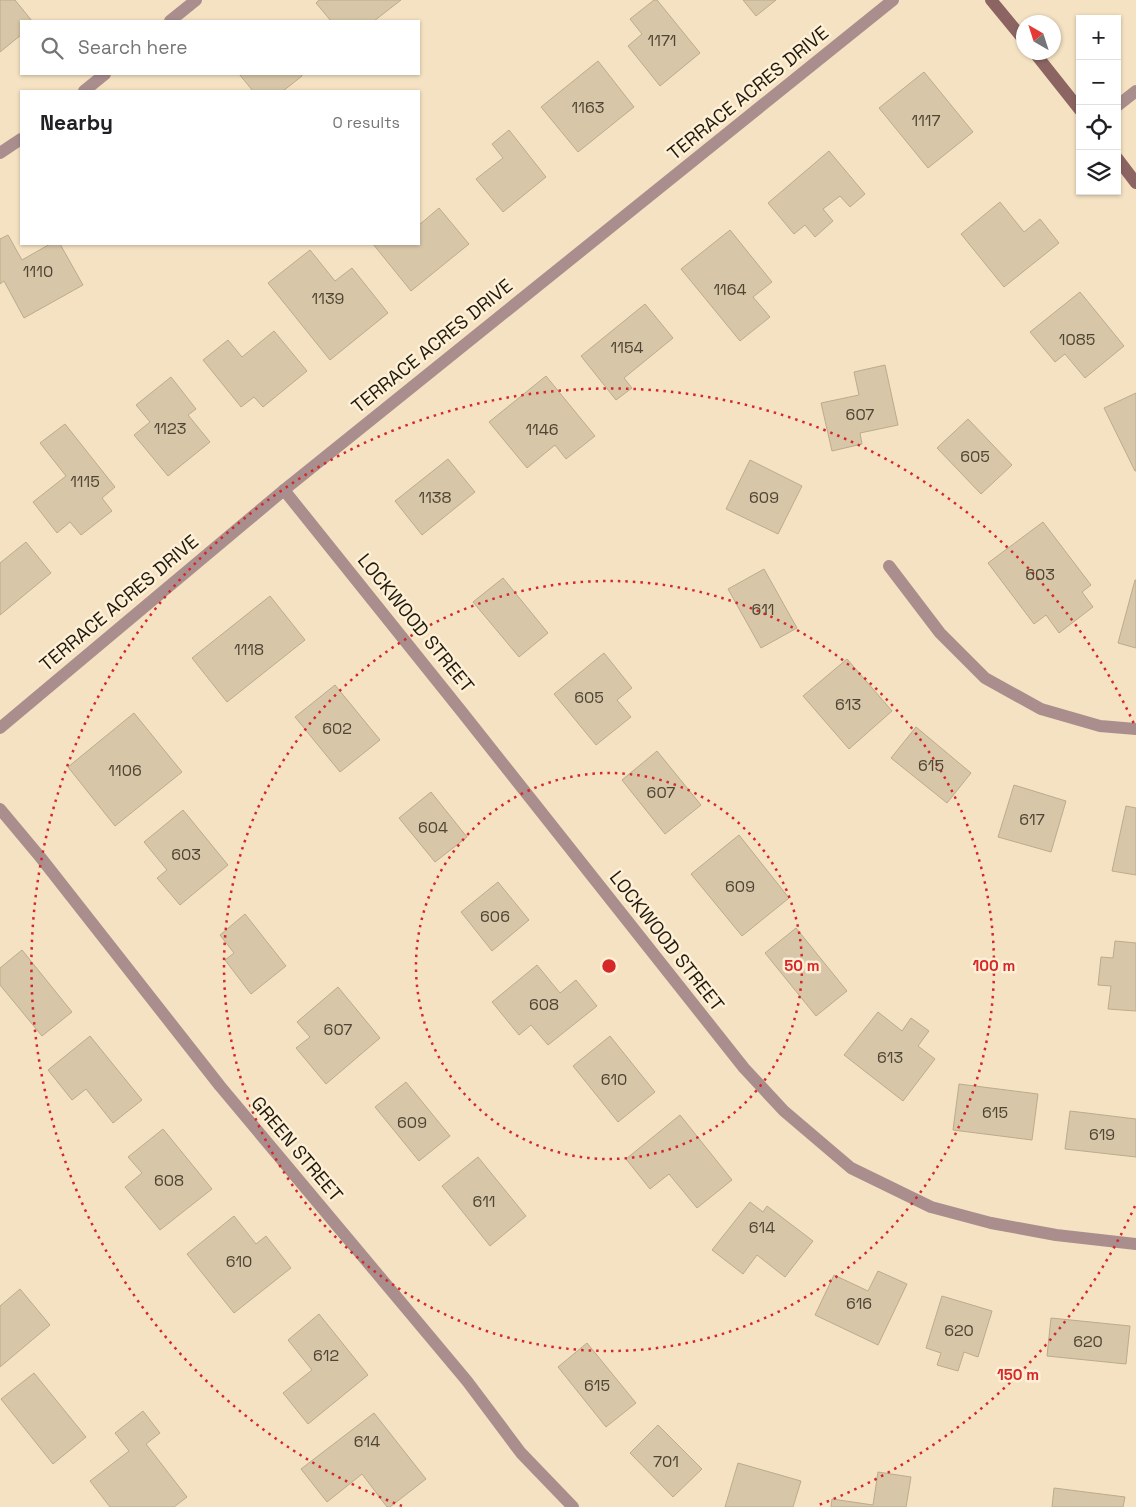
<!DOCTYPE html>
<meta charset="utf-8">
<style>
:root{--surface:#fff;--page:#f6f6f6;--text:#202124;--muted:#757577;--line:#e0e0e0}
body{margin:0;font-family:"Space Grotesk",sans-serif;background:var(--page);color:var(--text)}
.controls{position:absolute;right:15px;top:15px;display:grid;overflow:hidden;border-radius:0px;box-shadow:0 1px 4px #0004}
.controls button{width:45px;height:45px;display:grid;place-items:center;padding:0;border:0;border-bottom:1px solid var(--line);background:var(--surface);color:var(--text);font:25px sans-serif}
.compass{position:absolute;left:1016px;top:15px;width:45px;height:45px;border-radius:50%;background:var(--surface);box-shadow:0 1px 4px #0004;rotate:321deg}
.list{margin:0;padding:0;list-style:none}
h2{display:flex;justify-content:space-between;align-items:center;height:65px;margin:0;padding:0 20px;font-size:21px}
h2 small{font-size:16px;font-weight:400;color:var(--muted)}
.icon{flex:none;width:28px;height:28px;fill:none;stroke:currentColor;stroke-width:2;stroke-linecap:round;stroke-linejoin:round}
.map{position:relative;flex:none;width:1136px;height:1507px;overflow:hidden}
.search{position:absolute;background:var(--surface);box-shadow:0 1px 4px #0004;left:20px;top:20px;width:400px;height:55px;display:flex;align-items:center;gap:12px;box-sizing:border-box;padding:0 18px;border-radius:0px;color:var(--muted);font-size:19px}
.panel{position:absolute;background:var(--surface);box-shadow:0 1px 4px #0004;left:20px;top:90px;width:400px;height:155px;border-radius:0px}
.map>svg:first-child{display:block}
.building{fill:#d7c6a7;stroke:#bcab8c}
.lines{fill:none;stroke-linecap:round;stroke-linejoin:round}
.minor{stroke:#aa8e8d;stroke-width:12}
.secondary{stroke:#8c6563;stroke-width:12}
.ring{fill:none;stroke:#d62828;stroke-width:2.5;stroke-dasharray:2.5 5}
.labels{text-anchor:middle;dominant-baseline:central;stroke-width:5;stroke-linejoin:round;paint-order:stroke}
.number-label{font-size:16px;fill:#4e4534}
.street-label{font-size:19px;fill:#201a0e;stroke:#fef0d6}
.centre{fill:#d62828;stroke:#fef0d6;stroke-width:2.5}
.ring-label{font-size:15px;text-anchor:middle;font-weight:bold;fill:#d62828;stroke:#fef0d6;stroke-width:5;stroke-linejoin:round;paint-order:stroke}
</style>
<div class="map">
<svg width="1136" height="1507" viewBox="0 0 1136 1507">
<rect width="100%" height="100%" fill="#f4e2c2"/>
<!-- building -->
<g class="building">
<path d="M0 0H15L32 21H21V35L0 52Z"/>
<path d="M319 0H401L374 21H331L316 3Z"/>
<path d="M654 0H657L700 53 660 86 628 46 642 34 630 19Z"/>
<path d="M743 0H776L756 16Z"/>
<path d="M598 61 634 107 578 152 541 107Z"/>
<path d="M924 72 973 132 928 168 879 108Z"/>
<path d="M239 74H301L302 76 283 91H253Z"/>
<path d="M509 130 546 177 503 212 476 179 503 158 492 144Z"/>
<path d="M829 151 865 194 850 207 840 196 823 209 833 221 815 237 805 225 794 234 768 203Z"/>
<path d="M1000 202 1024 232 1040 219 1059 243 1004 287 961 234Z"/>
<path d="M439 208 469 244 411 291 373 244H419V225Z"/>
<path d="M730 230 772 282 753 297 770 317 740 341 681 269Z"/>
<path d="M8 235 22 260 50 244H60L83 285 24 318 4 281 0 284V239Z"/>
<path d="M310 250 335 281 352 268 388 313 330 360 268 283Z"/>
<path d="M1080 292 1124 346 1085 378 1065 354 1055 362 1030 332Z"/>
<path d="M645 304 673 338 624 378 632 388 616 400 581 356Z"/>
<path d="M274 331 307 371 263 407 254 397 241 407 203 360 228 340 242 357Z"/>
<path d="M885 365 898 425 860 433 862 444 832 451 821 403 859 395 854 372Z"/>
<path d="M546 376 595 436 566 459 555 445 527 468 489 422Z"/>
<path d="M171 377 196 409 188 415 210 442 168 476 134 435 150 422 136 405Z"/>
<path d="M1136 393V471H1135L1104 408Z"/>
<path d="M968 419 1012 465 981 494 937 448Z"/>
<path d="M65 424 115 487 102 498 112 511 81 535 70 522 57 533 33 502 66 476 40 443Z"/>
<path d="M448 459 475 492 422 535 395 501Z"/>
<path d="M750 460 802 486 778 534 726 509Z"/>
<path d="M1043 522 1091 585 1082 592 1093 607 1059 633 1046 615 1034 624 988 563Z"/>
<path d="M26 542 51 573 0 615V563Z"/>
<path d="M764 569 797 628 761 648 728 589Z"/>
<path d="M503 578 548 633 519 657 473 602Z"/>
<path d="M1135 580H1136V648L1118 643Z"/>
<path d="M270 596 305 640 227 702 192 658Z"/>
<path d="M604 653 632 688 617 700 631 717 596 745 554 694Z"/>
<path d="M847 659 892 711 849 749 803 696Z"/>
<path d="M335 685 380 740 340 772 295 717Z"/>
<path d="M134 713 182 772 115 826 68 767Z"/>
<path d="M916 727 971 773 947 803 891 758Z"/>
<path d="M657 751 701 805 665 834 622 780Z"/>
<path d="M1014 785 1066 801 1051 852 998 837Z"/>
<path d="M431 792 467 837 435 862 399 818Z"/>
<path d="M1126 806 1136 808V875L1112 871Z"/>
<path d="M183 810 228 865 180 905 157 878 167 870 144 842Z"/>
<path d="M739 835 789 898 742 936 691 874Z"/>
<path d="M498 882 529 920 492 951 461 912Z"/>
<path d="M245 914 286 966 251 994 225 960 234 953 220 935Z"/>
<path d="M796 928 847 991 816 1016 765 953Z"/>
<path d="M1115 941 1136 943V1011L1108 1009 1111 986 1098 985 1101 957 1113 958Z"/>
<path d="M22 950 72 1012 42 1036 0 985V968Z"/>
<path d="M537 965 560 993 576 980 597 1006 548 1045 531 1025 519 1035 492 1002Z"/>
<path d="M338 987 380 1038 326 1084 296 1048 310 1037 297 1022Z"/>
<path d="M878 1012 902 1031 911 1018 929 1031 918 1046 935 1059 903 1101 844 1055Z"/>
<path d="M90 1036 142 1100 113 1123 86 1089 72 1100 48 1070Z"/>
<path d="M610 1036 655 1092 618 1122 573 1066Z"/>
<path d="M406 1082 450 1136 419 1161 375 1107Z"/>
<path d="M959 1084 1038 1094 1032 1140 953 1130Z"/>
<path d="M1070 1111 1136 1119V1157L1065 1149Z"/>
<path d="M680 1115 732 1180 697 1208 669 1174 650 1189 626 1159Z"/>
<path d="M163 1129 212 1189 160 1230 125 1187 142 1173 128 1157Z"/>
<path d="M478 1157 526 1216 490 1246 442 1186Z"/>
<path d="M750 1202 763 1212 767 1206 813 1241 785 1277 757 1255 743 1274 712 1250Z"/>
<path d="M234 1216 256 1244 266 1236 291 1268 234 1313 187 1254Z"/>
<path d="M878 1271 907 1284 878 1345 815 1315 834 1275 868 1291Z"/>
<path d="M20 1289 50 1325 0 1367V1306Z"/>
<path d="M942 1296 992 1311 978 1357 964 1352 958 1371 937 1365 941 1353 926 1348Z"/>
<path d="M319 1314 368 1375 308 1424 283 1393 312 1370 288 1340Z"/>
<path d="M1051 1318 1130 1326 1126 1364 1047 1356Z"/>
<path d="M587 1343 636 1403 606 1427 558 1367Z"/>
<path d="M34 1373 86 1437 53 1464 1 1399Z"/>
<path d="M143 1411 160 1433 146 1444 187 1497 174 1507H110L90 1481 129 1451 115 1433Z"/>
<path d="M374 1413 426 1479 390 1507H387L362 1474 327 1502 301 1469Z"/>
<path d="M658 1425 702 1469 673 1497 630 1453Z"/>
<path d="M738 1463 801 1481 793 1507H725Z"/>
<path d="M878 1472 911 1477 906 1507H831L832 1499 873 1505Z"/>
<path d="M1054 1488 1125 1497 1123 1507H1052Z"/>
</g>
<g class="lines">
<!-- minor -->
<g class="minor">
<path d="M170 21 196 0"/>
<path d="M84 91 105 74"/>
<path d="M1117 106 1136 91"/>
<path d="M0 153 21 139"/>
<path d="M284 490 462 712 744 1068 784 1111 851 1168 931 1207 991 1223 1056 1235 1136 1244"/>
<path d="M889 566 940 633 985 678 1041 709 1100 726 1136 729"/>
<path d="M0 728 284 490 893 0"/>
<path d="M0 809 41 858 220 1086 467 1381 521 1453 573 1507"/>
</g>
<!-- secondary -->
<g class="secondary">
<path d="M991 0 1024 40"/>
<path d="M1034 52 1080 110"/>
<path d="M1117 158 1136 183"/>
</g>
</g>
<!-- distance rings -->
<g class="ring">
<circle cx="609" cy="966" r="193"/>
<circle cx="609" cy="966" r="385"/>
<path d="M1135 1206A578 578 0 0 1 816 1506M402 1506A578 578 0 1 1 1135 726"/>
</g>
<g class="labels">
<!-- number labels -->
<g class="number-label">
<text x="662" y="40">1171</text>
<text x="588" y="107">1163</text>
<text x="926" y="120">1117</text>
<text x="38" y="271">1110</text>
<text x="730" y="289">1164</text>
<text x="328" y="298">1139</text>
<text x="1077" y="339">1085</text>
<text x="627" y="347">1154</text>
<text x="860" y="414">607</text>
<text x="170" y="428">1123</text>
<text x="542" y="429">1146</text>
<text x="975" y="456">605</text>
<text x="85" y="481">1115</text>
<text x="435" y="497">1138</text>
<text x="764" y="497">609</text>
<text x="1040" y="574">603</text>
<text x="763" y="609">611</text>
<text x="249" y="649">1118</text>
<text x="589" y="697">605</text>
<text x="848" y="704">613</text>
<text x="337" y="728">602</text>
<text x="931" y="765">615</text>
<text x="125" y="770">1106</text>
<text x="661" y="792">607</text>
<text x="1032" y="819">617</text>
<text x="433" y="827">604</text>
<text x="186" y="854">603</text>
<text x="740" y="886">609</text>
<text x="495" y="916">606</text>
<text x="544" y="1004">608</text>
<text x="338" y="1029">607</text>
<text x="890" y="1057">613</text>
<text x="614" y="1079">610</text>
<text x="995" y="1112">615</text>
<text x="412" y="1122">609</text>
<text x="1102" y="1134">619</text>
<text x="169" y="1180">608</text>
<text x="484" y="1201">611</text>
<text x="762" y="1227">614</text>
<text x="239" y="1261">610</text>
<text x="859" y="1303">616</text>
<text x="959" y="1330">620</text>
<text x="1088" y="1341">620</text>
<text x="326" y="1355">612</text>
<text x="597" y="1385">615</text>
<text x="367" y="1441">614</text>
<text x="666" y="1461">701</text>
</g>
<!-- street labels -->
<g class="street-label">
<text transform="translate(748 93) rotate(-39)">TERRACE ACRES DRIVE</text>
<text transform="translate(432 346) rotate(-39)">TERRACE ACRES DRIVE</text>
<text transform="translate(119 603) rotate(-40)">TERRACE ACRES DRIVE</text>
<text transform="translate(416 623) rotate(51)">LOCKWOOD STREET</text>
<text transform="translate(667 941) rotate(52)">LOCKWOOD STREET</text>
<text transform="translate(297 1149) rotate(50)">GREEN STREET</text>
</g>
</g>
<circle cx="609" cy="966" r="8" class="centre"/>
<g class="ring-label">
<text x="802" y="971">50 m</text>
<text x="994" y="971">100 m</text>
<text x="1018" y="1380">150 m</text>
</g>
</svg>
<div class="controls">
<button>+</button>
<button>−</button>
<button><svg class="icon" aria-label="locate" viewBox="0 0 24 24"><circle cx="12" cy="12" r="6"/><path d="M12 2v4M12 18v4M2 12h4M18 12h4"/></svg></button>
<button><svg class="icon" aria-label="layers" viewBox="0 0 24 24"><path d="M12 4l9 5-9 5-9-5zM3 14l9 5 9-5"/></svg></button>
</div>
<svg class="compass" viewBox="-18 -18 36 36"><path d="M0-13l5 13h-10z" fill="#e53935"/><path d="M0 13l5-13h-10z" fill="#757577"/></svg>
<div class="search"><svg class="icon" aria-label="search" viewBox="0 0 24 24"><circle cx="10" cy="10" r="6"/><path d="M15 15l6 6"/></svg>Search here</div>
<section class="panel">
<h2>Nearby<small>0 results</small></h2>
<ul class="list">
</ul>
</section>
</div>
